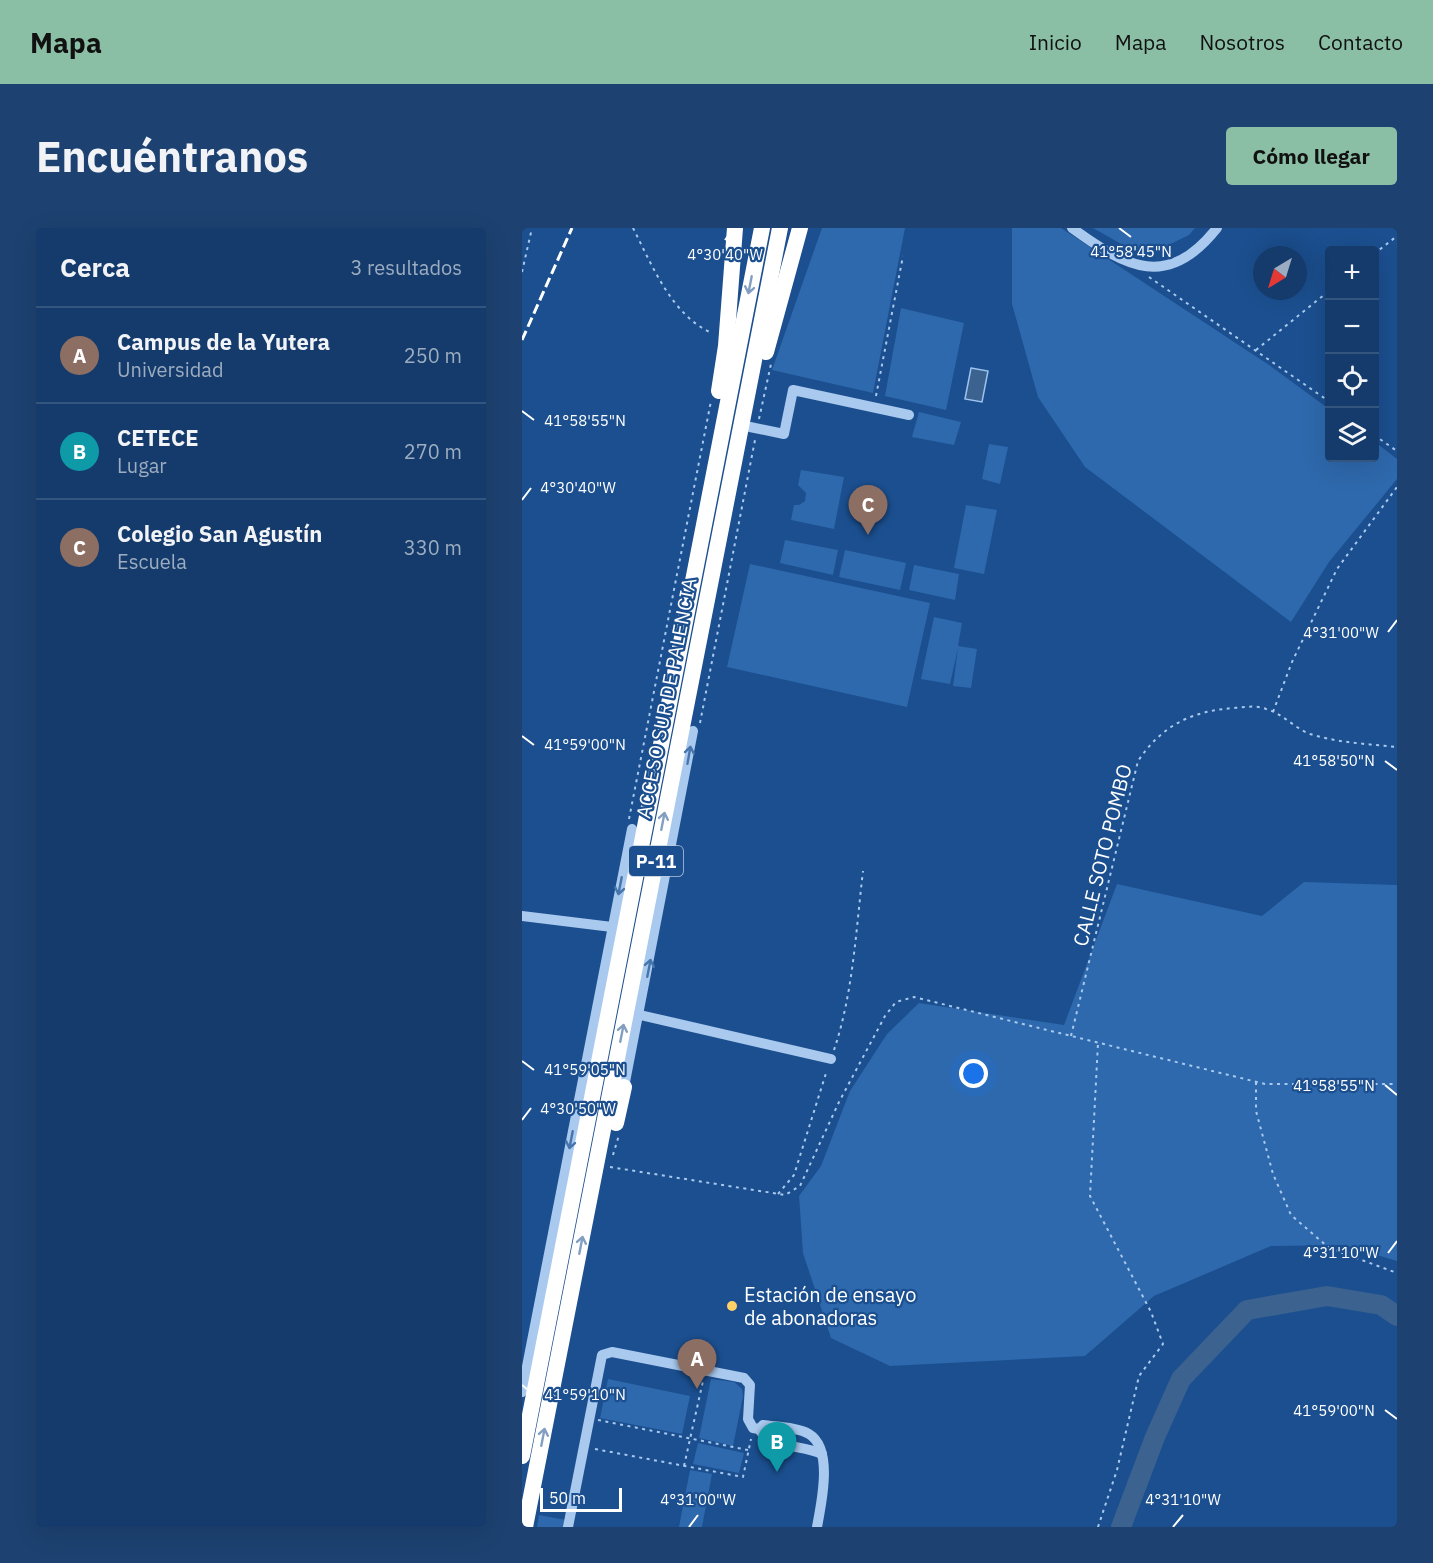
<!DOCTYPE html>
<html lang="es">
<meta charset="utf-8">
<style>
:root{--surface:#143b6b;--page:#1d4271;--text:#f1f3f6;--muted:#9dadc1;--line:#33557e;--accent:#8abfa5}
body{margin:0;font-family:"IBM Plex Sans",sans-serif;background:var(--page);color:var(--text)}
.controls{position:absolute;right:18px;top:18px;display:grid;overflow:hidden;border-radius:6px;box-shadow:0 6px 24px #0002}
.controls button{width:54px;height:54px;display:grid;place-items:center;padding:0;border:0;border-bottom:2px solid var(--line);background:var(--surface);color:var(--text);font:30px sans-serif}
.compass{position:absolute;left:731px;top:18px;width:54px;height:54px;border-radius:50%;background:var(--surface);box-shadow:0 6px 24px #0002;rotate:218deg}
.scale{position:absolute;left:18px;bottom:15px;width:82px;box-sizing:border-box;padding-left:6px;border:3px solid #fff;border-top:0;font-size:16px;line-height:21px;white-space:nowrap;color:#fff;-webkit-text-stroke:4px #1b4f8f;paint-order:stroke}
.you{position:absolute;left:452px;top:846px;width:21px;height:21px;margin:-15px;border:4px solid #fff;border-radius:50%;background:#1a73e8;box-shadow:0 0 0 9px #1a73e833}
.badge{display:grid;place-items:center;width:39px;height:39px;border-radius:50%;background:var(--accent);color:#fff;font-size:20px;font-weight:700}
.pin{position:absolute;translate:-50% -50px;filter:drop-shadow(0 2px 3px #0008)}
.pin::after{content:'';position:absolute;top:32px;width:21px;height:18px;background:inherit;clip-path:polygon(0 0,100% 0,50% 100%)}
.list{margin:0;padding:0;list-style:none}
h2{display:flex;justify-content:space-between;align-items:center;height:78px;margin:0;padding:0 24px;font-size:26px}
h2 small{font-size:20px;font-weight:400;color:var(--muted)}
.list li{display:grid;grid-template-columns:39px 1fr auto;gap:18px;align-items:center;box-sizing:border-box;height:96px;padding:0 24px;border-top:2px solid var(--line)}
.list b{display:block;font-size:22px;white-space:nowrap}
.list p{margin:0;font-size:20px;white-space:nowrap;color:var(--muted)}
.list em{font-size:20px;font-style:normal;color:var(--muted)}
.icon{flex:none;width:33px;height:33px;fill:none;stroke:currentColor;stroke-width:2;stroke-linecap:round;stroke-linejoin:round}
.map{position:relative;flex:none;width:875px;height:1299px;overflow:hidden;border-radius:6px}
header{display:flex;align-items:center;gap:36px;box-sizing:border-box;height:84px;padding:0 30px;background:var(--accent);color:#111}
header strong{font-size:28px}
nav{display:flex;gap:33px;margin-inline-start:auto;font-size:21px}
.intro{display:flex;align-items:center;justify-content:space-between;box-sizing:border-box;height:144px;padding:0 36px}
h1{margin:0;font-size:42px}
.button{padding:15px 27px;border-radius:6px;background:var(--accent);color:#111;font-size:21px;font-weight:700}
main{display:flex;gap:36px;padding:0 36px}
aside{flex:1;background:var(--surface);border-radius:6px;box-shadow:0 6px 24px #0002}
.map>svg:first-child{display:block}
.green{fill:#2e69ad}
.water{fill:#3c6290;stroke:#9cc4f0;stroke-width:1.5}
.lines{fill:none;stroke-linecap:round;stroke-linejoin:round}
.river{stroke:#3c6290;stroke-width:20}
.path{stroke:#a9c9ee;stroke-width:2;stroke-dasharray:3 4.5;stroke-linecap:butt}
.minor{stroke:#a9c9ee;stroke-width:10}
.highway{stroke:#fff;stroke-width:16}
.rail{stroke:#fff;stroke-width:3;stroke-dasharray:10 4.5;stroke-linecap:butt}
.oneway{stroke:#829ec1}
.oneway2{stroke:#4674ac}
.ticks{fill:none;stroke:#fff;stroke-width:2}
.poi-dot{fill:#ffd166;stroke:#1b4f8f;stroke-width:2}
.labels{text-anchor:middle;dominant-baseline:central;stroke-width:4.5;stroke-linejoin:round;paint-order:stroke}
.shield{fill:#1b4f8f;stroke:#bbcadd;stroke-width:1.5}
.shield-label{font-size:18px;font-weight:bold;fill:#fff}
.street-label{font-size:20px;fill:#fff;stroke:#1b4f8f}
.poi-label{font-size:20px;fill:#fff;stroke:#1b4f8f;text-anchor:start}
.ticks-label{font-size:15px;text-anchor:middle;fill:#fff;stroke:#1b4f8f;stroke-width:4.5;stroke-linejoin:round;paint-order:stroke}
</style>
<header>
<strong>Mapa</strong>
<nav><a>Inicio</a><a>Mapa</a><a>Nosotros</a><a>Contacto</a></nav>
</header>
<div class="intro"><h1>Encuéntranos</h1><a class="button">Cómo llegar</a></div>
<main>
<aside>
<h2>Cerca<small>3 resultados</small></h2>
<ul class="list">
<li><span class="badge" style="background:#8d6e63">A</span><div><b>Campus de la Yutera</b><p>Universidad</p></div><em>250 m</em></li>
<li><span class="badge" style="background:#0f9aa8">B</span><div><b>CETECE</b><p>Lugar</p></div><em>270 m</em></li>
<li><span class="badge" style="background:#8d6e63">C</span><div><b>Colegio San Agustín</b><p>Escuela</p></div><em>330 m</em></li>
</ul>
</aside>
<div class="map">
<svg width="875" height="1299" viewBox="0 0 875 1299">
<rect width="100%" height="100%" fill="#1b4f8f"/>
<!-- green -->
<g class="green">
<path d="M300 0H383L351 165 250 142Z"/>
<path d="M490 0H539L747 137 807 181 808 230H852L853 214 875 231V251L807 334 769 394 563 239 516 169 490 76Z"/>
<path d="M571 0H673L667 7 622 29Z"/>
<path d="M379 80 442 95 424 182 363 168Z"/>
<path d="M397 184 439 194 432 217 390 209Z"/>
<path d="M467 216 486 219 478 256 460 251Z"/>
<path d="M279 242 322 249 312 301 269 292 272 277H277L283 273 284 265 276 257Z"/>
<path d="M444 277 475 282 462 346 432 340Z"/>
<path d="M263 312 316 322 311 347 258 335Z"/>
<path d="M323 322 384 335 378 362 317 349Z"/>
<path d="M228 336 408 375 385 479 205 439Z"/>
<path d="M392 337 437 346 433 372 387 362Z"/>
<path d="M412 389 440 395 436 418 455 421 449 460 431 458 436 420 428 456 399 451Z"/>
<path d="M782 654 875 657V1033L822 1017 749 1018 632 1068 563 1128 368 1138 309 1110 281 1025 277 968 299 938 328 863 365 806 397 775 542 797 595 656 740 688Z"/>
<path d="M86 1151 168 1168 160 1206 78 1190Z"/>
<path d="M189 1151 212 1154 220 1161 221 1168 211 1218 177 1210Z"/>
<path d="M176 1215 222 1225 217 1245 171 1236Z"/>
<path d="M168 1242 190 1246 180 1299H157Z"/>
<path d="M17 1287 44 1292 43 1299H15Z"/>
</g>
<!-- water -->
<path class="water" d="M449 140 466 143 460 174 443 171Z"/>
<g class="lines">
<!-- river -->
<path class="river" d="M599 1299 633 1209 659 1151 725 1082 805 1068 859 1077 875 1088"/>
<!-- path -->
<g class="path">
<path d="M111 0C130 37 150 88 190 105"/>
<path d="M852 26 875 8"/>
<path d="M0 44 10 0"/>
<path d="M627 49 808 174"/>
<path d="M734 122 808 62"/>
<path d="M354 168 381 28"/>
<path d="M237 191 249 136"/>
<path d="M852 207 875 223"/>
<path d="M751 484 770 434 815 341 875 259"/>
<path d="M178 495 233 212"/>
<path d="M107 591 189 173"/>
<path d="M549 808 616 533C640 497 670 483 712 480 723 479 734 477 744 481 760 485 772 500 788 506 817 515 846 516 875 519"/>
<path d="M312 822C331 766 334 702 341 643"/>
<path d="M734 854V883L751 946 769 987 807 1020 875 1045"/>
<path d="M91 927 97 907"/>
<path d="M88 939 263 967 278 958 317 874 363 788 374 774 392 769 743 856H875"/>
<path d="M256 966 272 947 305 842"/>
<path d="M76 1192 226 1222"/>
<path d="M73 1221 221 1249 229 1211"/>
<path d="M162 1238 181 1153"/>
<path d="M576 1299 595 1242 617 1148 641 1116 629 1084 568 968 576 815"/>
</g>
<!-- minor -->
<g class="minor">
<path d="M550 0C605 40 646 62 695 0"/>
<path d="M228 199 262 206 271 162 387 187"/>
<path d="M0 688 90 699"/>
<path d="M118 787 309 831"/>
<path d="M102 859 171 503"/>
<path d="M0 1164 110 601"/>
<path d="M237 1201C247 1220 282 1217 300 1226"/>
<path d="M46 1299 80 1127 90 1124 222 1150 228 1157 226 1191 231 1200 237 1201 241 1197C254 1199 275 1199 287 1206 312 1221 299 1276 295 1299"/>
</g>
<!-- highway -->
<g class="highway">
<path d="M244 124 278 0"/>
<path d="M197 163 204 118 213 0"/>
<path d="M94 895 102 859"/>
<path d="M0 1228 240 0"/>
<path d="M3 1299 258 0"/>
</g>
<!-- rail -->
<path class="rail" d="M0 112 50 0"/>
</g>
<!-- one-way arrows -->
<defs><path id="oneway-shaft" d="M-6 0H5M1.5-3L5.5 0L1.5 3" fill="none" stroke-width="1.6" stroke-linecap="round" stroke-linejoin="round" transform="scale(1.5)"/></defs>
<g class="oneway">
<use href="#oneway-shaft" transform="translate(228 57) rotate(101)"/>
<use href="#oneway-shaft" transform="translate(141 593) rotate(-79)"/>
<use href="#oneway-shaft" transform="translate(100 805) rotate(-79)"/>
<use href="#oneway-shaft" transform="translate(59 1017) rotate(-79)"/>
<use href="#oneway-shaft" transform="translate(21 1209) rotate(-79)"/>
</g>
<g class="oneway2">
<use href="#oneway-shaft" transform="translate(167 527) rotate(-80)"/>
<use href="#oneway-shaft" transform="translate(98 658) rotate(101)"/>
<use href="#oneway-shaft" transform="translate(127 740) rotate(-79)"/>
<use href="#oneway-shaft" transform="translate(49 912) rotate(101)"/>
</g>
<!-- ticks -->
<path class="ticks" d="M597 0 609 9M203 12 212 0M0 183 12 192M0 272 9 260M866 404 875 392M0 508 12 517M863 533 875 542M0 833 12 842M863 857 875 867M0 892 9 880M866 1025 875 1013M0 1157 12 1167M863 1182 875 1191M167 1299 176 1287M651 1299 661 1287"/>
<!-- markers -->
<circle class="poi-dot" cx="210" cy="1078" r="6"/>
<g class="labels">
<!-- shield labels -->
<rect class="shield" x="107" y="618" width="54" height="30" rx="4.5"/>
<g class="shield-label">
<text x="134" y="633">P-11</text>
</g>
<!-- street labels -->
<g class="street-label">
<text transform="translate(144 470) rotate(-79)">ACCESO SUR DE PALENCIA</text>
<text transform="translate(580 627) rotate(-76)">CALLE SOTO POMBO</text>
</g>
<!-- poi labels -->
<g class="poi-label">
<text x="222" y="1066">Estación de ensayo<tspan x="222" dy="23">de abonadoras</tspan></text>
</g>
</g>
<g class="ticks-label">
<text x="609" y="29">41°58'45"N</text>
<text x="203" y="32">4°30'40"W</text>
<text x="63" y="198">41°58'55"N</text>
<text x="56" y="265">4°30'40"W</text>
<text x="819" y="410">4°31'00"W</text>
<text x="63" y="522">41°59'00"N</text>
<text x="812" y="538">41°58'50"N</text>
<text x="63" y="847">41°59'05"N</text>
<text x="812" y="863">41°58'55"N</text>
<text x="56" y="886">4°30'50"W</text>
<text x="819" y="1030">4°31'10"W</text>
<text x="63" y="1172">41°59'10"N</text>
<text x="812" y="1188">41°59'00"N</text>
<text x="176" y="1277">4°31'00"W</text>
<text x="661" y="1277">4°31'10"W</text>
</g>
</svg>
<div class="controls">
<button>+</button>
<button>−</button>
<button><svg class="icon" aria-label="locate" viewBox="0 0 24 24"><circle cx="12" cy="12" r="6"/><path d="M12 2v4M12 18v4M2 12h4M18 12h4"/></svg></button>
<button><svg class="icon" aria-label="layers" viewBox="0 0 24 24"><path d="M12 4l9 5-9 5-9-5zM3 14l9 5 9-5"/></svg></button>
</div>
<svg class="compass" viewBox="-18 -18 36 36"><path d="M0-13l5 13h-10z" fill="#e53935"/><path d="M0 13l5-13h-10z" fill="#9dadc1"/></svg>
<div class="scale">50 m</div>
<div class="you"></div>
<div class="pin badge" style="left:175px;top:1161px;background:#8d6e63">A</div>
<div class="pin badge" style="left:255px;top:1244px;background:#0f9aa8">B</div>
<div class="pin badge" style="left:346px;top:307px;background:#8d6e63">C</div>
</div>
</main>
